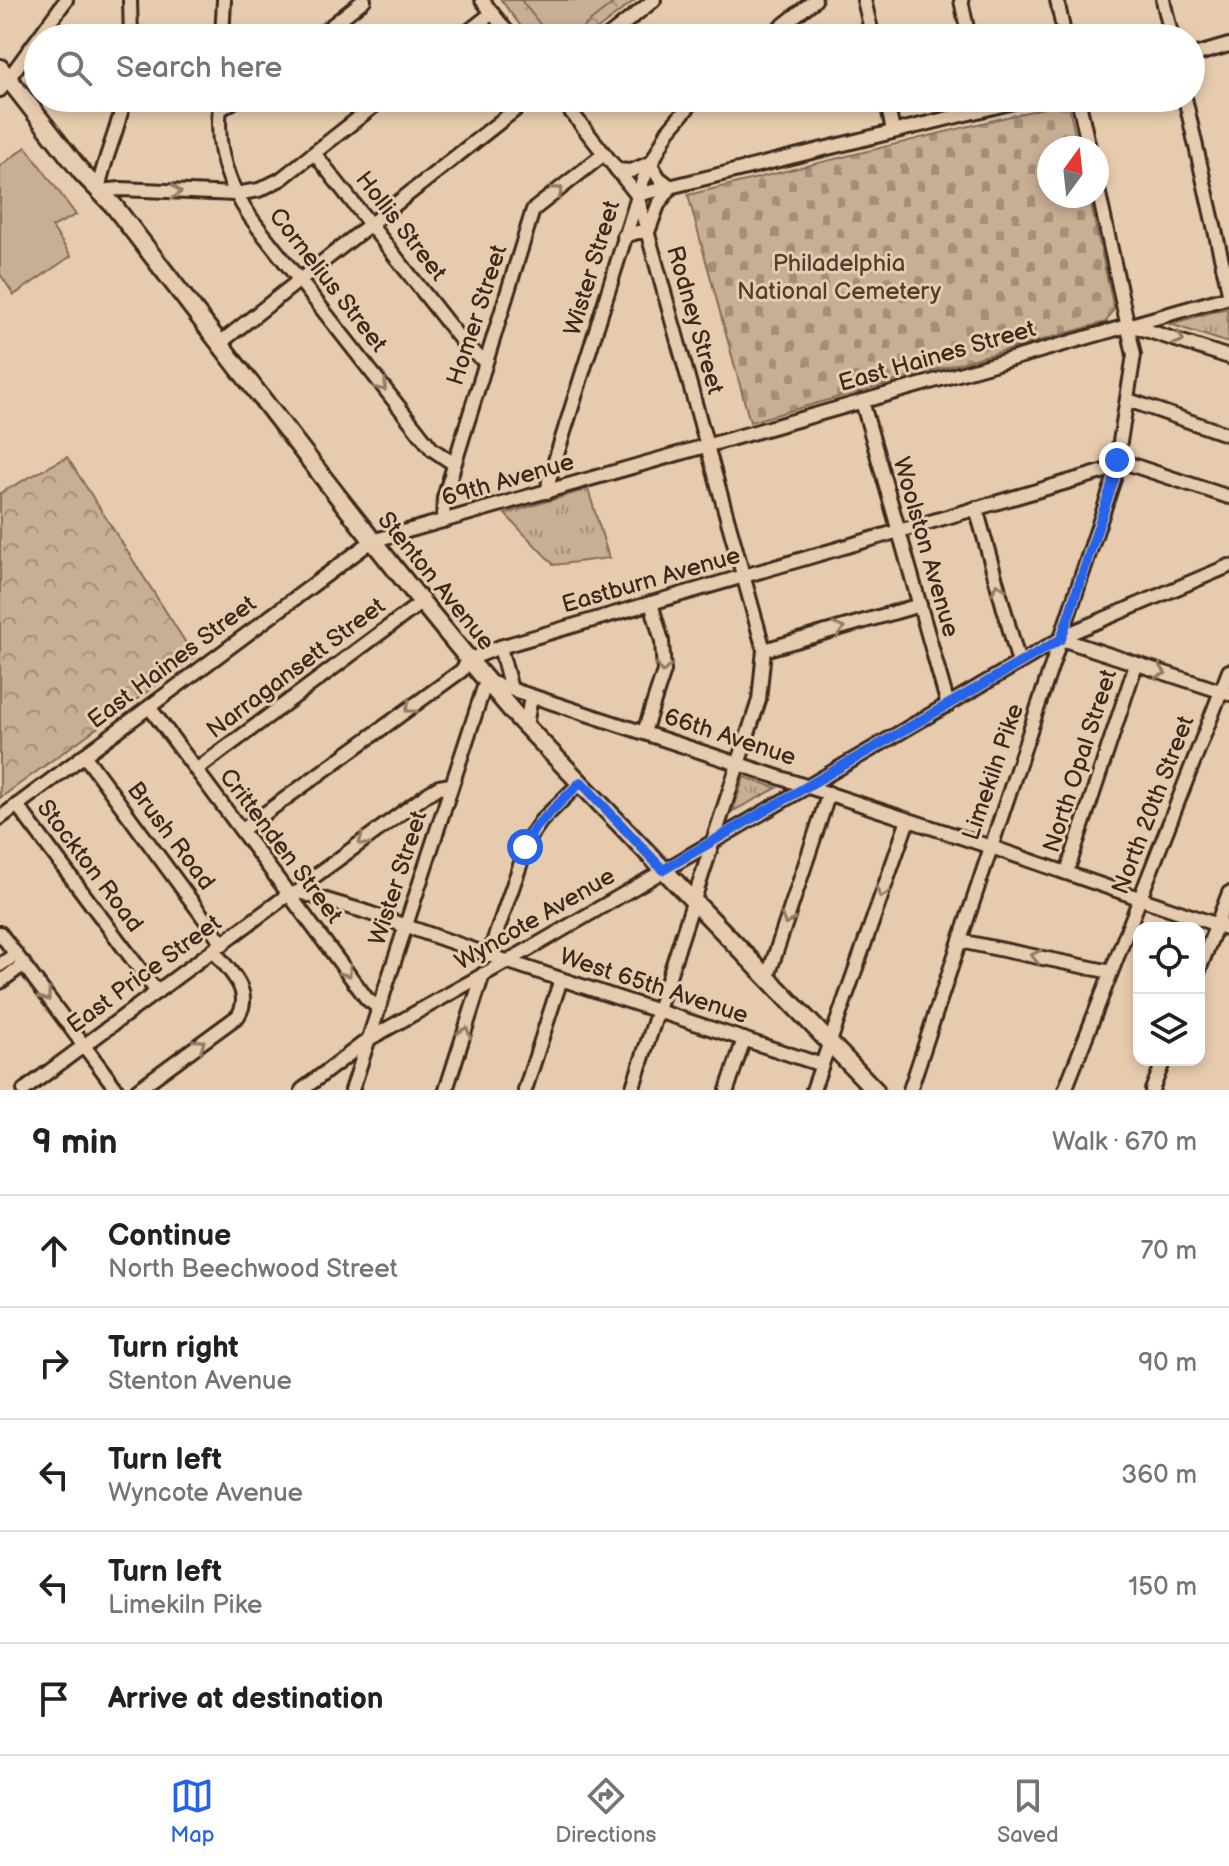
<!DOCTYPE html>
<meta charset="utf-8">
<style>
:root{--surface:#fff;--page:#f2f2f2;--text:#202124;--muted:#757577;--line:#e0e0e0;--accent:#2563eb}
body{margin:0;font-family:"Balsamiq Sans",sans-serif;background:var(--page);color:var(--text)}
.controls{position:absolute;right:24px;bottom:24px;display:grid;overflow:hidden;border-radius:16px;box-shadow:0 4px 12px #0003}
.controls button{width:72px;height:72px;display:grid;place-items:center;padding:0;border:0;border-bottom:2px solid var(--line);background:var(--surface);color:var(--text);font:40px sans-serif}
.compass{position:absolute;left:1037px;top:136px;width:72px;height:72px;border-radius:50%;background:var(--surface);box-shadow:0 4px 12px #0003;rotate:15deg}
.stop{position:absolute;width:24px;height:24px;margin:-18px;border:6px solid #2563eb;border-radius:50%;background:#fff}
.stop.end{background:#2563eb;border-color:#fff;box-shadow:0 2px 8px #0008}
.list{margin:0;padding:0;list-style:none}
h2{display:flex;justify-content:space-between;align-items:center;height:104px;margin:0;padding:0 32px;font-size:34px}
h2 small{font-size:26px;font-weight:400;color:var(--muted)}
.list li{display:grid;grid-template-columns:52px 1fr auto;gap:24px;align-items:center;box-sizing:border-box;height:112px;padding:0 32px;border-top:2px solid var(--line)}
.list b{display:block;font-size:30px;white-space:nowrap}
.list p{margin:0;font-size:26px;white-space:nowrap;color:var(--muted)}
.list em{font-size:26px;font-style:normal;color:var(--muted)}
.icon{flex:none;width:44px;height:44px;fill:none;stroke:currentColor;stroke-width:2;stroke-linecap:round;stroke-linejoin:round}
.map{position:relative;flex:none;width:1229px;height:1090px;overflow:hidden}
.search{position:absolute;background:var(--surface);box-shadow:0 4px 12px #0003;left:24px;right:24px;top:24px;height:88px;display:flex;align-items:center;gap:20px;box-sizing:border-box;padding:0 28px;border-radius:44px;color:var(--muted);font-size:30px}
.sheet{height:664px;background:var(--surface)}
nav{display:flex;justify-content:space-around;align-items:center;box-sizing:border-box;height:112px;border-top:2px solid var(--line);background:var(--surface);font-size:22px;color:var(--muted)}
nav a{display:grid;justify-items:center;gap:4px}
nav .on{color:var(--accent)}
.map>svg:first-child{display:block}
.grass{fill:url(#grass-tufts);stroke:#826c59;stroke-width:2}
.cemetery{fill:url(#cemetery-stones);stroke:#826c59;stroke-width:2}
.park{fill:url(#park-crowns);stroke:#826c59;stroke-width:2}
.pitch{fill:#c8ae94;stroke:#826c59;stroke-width:2}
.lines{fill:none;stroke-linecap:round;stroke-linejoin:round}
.minor-casing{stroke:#3b2a1e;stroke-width:18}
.major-casing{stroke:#3b2a1e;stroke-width:22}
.minor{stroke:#e7cbae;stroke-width:12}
.major{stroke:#e7cbae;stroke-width:16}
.oneway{stroke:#917a66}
.route{stroke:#2563eb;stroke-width:10}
.labels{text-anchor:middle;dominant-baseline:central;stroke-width:6;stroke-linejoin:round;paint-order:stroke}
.street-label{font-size:24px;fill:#3b2a1e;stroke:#e7cbae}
.park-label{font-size:24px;fill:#503e30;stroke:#e7cbae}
</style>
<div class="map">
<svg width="1229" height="1090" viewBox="0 0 1229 1090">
<defs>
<pattern id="grass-tufts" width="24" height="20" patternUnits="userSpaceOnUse" patternTransform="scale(2)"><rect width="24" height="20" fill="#c8ae94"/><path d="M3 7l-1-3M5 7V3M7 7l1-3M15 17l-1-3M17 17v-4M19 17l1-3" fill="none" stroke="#a48e78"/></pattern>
<pattern id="cemetery-stones" width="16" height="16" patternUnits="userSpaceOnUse" patternTransform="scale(2)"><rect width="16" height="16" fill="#c8ae94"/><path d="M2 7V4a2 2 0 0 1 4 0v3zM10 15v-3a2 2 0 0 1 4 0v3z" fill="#a48e78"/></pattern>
<pattern id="park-crowns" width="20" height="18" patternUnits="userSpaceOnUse" patternTransform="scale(2)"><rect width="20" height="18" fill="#c8ae94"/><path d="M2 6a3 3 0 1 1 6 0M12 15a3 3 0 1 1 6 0" fill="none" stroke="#a48e78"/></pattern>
</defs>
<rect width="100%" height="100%" fill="#e7cbae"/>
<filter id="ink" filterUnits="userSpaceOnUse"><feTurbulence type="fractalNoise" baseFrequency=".0125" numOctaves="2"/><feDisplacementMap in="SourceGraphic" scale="16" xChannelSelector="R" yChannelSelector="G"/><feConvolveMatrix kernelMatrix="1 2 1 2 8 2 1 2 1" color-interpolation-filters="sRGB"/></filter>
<g filter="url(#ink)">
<!-- grass -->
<g class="grass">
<path d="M1227 308 1229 343 1170 324Z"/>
<path d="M588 489 609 558 554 565 505 514Z"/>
<path d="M744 777 777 788 733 811Z"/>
</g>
<!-- cemetery -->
<path class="cemetery" d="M1068 102 1078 148H1049V196H1089L1114 309 1106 322 750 422 688 195Z"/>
<!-- park -->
<g class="park">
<path d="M501 0H635L586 38H530Z"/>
<path d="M67 457 195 657 0 798V493Z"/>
</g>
<!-- pitch -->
<g class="pitch">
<path d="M521 0H616V1L569 38H551Z"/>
<path d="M26 147 76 215 52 227 71 256 14 295 0 274V166Z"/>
</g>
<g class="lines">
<!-- minor casing -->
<g class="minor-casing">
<g id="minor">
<path d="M130 0 131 38"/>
<path d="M482 0 512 38"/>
<path d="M864 0 873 38"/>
<path d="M961 0 969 38"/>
<path d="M1057 0 1065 38"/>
<path d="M1163 0 1172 38"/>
<path d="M222 38 224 0"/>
<path d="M316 38 364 0"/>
<path d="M460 38 492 13"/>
<path d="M606 38 654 0"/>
<path d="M767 38 815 0"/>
<path d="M1191 56 1229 45"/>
<path d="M0 90 66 0"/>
<path d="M124 98C119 130 103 159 98 191L121 189 235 194 259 190 281 179 384 98"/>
<path d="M220 98C220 107 219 115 219 124 219 165 235 198 260 230L432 449 454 464"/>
<path d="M560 98 637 195 764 650 759 700 632 1090"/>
<path d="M886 98 893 131"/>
<path d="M1078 98 1089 148"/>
<path d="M1185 98 1229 292"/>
<path d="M221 109 239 98"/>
<path d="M314 153 464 344 485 362"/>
<path d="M617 170 631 171 650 163 659 178 671 187 658 205 648 232H638L624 236"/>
<path d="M637 195 1030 98"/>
<path d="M1130 325 1229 357"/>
<path d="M220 343 530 98"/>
<path d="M1128 400 1229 435"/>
<path d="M862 401 948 705"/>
<path d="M548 492 549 480 643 180 668 131 696 98"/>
<path d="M976 508 1019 663"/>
<path d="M443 521 444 498 533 210 604 154"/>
<path d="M1061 639 1229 694"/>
<path d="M500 647 511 689"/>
<path d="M764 650 920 605"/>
<path d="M150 708 367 999 379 1008"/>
<path d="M526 726 530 702 536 698"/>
<path d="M644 732 664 671 662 641 651 603"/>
<path d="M84 755 223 944"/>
<path d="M196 770 422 602"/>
<path d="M17 805 157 992"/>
<path d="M0 818 372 541 1229 297"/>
<path d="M242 830 461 671 470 659 500 647 1105 471 1117 460 1229 497"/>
<path d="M1067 872 1136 664"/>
<path d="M299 892 307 882 429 793 439 787 451 785"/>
<path d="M0 933 117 1090"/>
<path d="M960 941 1111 972"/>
<path d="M489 954 530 837 541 821 581 782"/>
<path d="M0 965 16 954"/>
<path d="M1199 970 1229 893"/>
<path d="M768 976 829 793"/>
<path d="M0 982 24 964"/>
<path d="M24 1090 289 894 299 892 363 911 506 961 822 1065"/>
<path d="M137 1090 238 1016C254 991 229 971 214 951"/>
<path d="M302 1090 369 1039 538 944 1048 646 1073 632 1229 566"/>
<path d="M352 1090 486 681 991 847 1229 929"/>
<path d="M446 1090 483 974"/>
<path d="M525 1090 561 979"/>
<path d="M727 1090 744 1039"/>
<path d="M813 1090 908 820"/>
<path d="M910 1090 1114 479 1134 355 1097 185"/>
<path d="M1065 1090 1229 671"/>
<path d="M1152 1090 1164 1060"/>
</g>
</g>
<!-- major casing -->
<g class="major-casing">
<path id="major" d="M0 68 82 173 114 206C247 378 377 553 519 719L875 1090"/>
</g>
<!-- minor -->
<use href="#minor" class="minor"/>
<!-- major -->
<use href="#major" class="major"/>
</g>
<!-- one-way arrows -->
<defs><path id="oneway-chevron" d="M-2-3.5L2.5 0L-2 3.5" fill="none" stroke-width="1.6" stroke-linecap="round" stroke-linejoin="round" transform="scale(2)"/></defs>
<g class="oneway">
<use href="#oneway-chevron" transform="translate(558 191) rotate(-38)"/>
<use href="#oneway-chevron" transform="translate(176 192) rotate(3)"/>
<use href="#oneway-chevron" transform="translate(1179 339) rotate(19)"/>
<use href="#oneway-chevron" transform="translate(382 386) rotate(52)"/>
<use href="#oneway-chevron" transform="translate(998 588) rotate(-105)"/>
<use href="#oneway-chevron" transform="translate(839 629) rotate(-16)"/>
<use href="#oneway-chevron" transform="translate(663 668) rotate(98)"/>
<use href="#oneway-chevron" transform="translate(1161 672) rotate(18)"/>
<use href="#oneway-chevron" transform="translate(410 708) rotate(144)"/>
<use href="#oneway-chevron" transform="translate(363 841) rotate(144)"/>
<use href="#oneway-chevron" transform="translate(882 893) rotate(109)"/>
<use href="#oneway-chevron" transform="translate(787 920) rotate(109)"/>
<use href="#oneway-chevron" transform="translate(1036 956) rotate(-168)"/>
<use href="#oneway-chevron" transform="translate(347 972) rotate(54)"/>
<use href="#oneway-chevron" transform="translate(46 996) rotate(54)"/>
<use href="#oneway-chevron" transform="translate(465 1032) rotate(-72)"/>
<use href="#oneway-chevron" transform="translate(200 1044) rotate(-36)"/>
</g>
</g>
<g class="lines" filter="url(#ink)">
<!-- route -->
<path class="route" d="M525 847 535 827 581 782 663 870 1061 639 1114 479 1117 460"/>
</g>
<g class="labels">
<!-- street labels -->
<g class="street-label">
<text transform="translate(401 226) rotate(52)">Hollis Street</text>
<text transform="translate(592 268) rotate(-73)">Wister Street</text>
<text transform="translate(328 280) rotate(52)">Cornelius Street</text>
<text transform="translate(477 315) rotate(-72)">Homer Street</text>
<text transform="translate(695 320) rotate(74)">Rodney Street</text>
<text transform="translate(937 356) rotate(-16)">East Haines Street</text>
<text transform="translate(508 480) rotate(-16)">69th Avenue</text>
<text transform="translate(926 547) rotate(74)">Woolston Avenue</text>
<text transform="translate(651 580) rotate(-16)">Eastburn Avenue</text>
<text transform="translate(436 581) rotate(51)">Stenton Avenue</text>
<text transform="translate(172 662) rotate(-37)">East Haines Street</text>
<text transform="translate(296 668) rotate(-37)">Narragansett Street</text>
<text transform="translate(730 737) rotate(18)">66th Avenue</text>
<text transform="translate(1080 761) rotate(-72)">North Opal Street</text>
<text transform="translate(993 772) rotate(-71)">Limekiln Pike</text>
<text transform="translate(1153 805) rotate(-69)">North 20th Street</text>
<text transform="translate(171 836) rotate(53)">Brush Road</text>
<text transform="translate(281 846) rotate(53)">Crittenden Street</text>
<text transform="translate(90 866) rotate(53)">Stockton Road</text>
<text transform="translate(398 878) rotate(-72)">Wister Street</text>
<text transform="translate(535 919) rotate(-30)">Wyncote Avenue</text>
<text transform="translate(144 974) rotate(-36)">East Price Street</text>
<text transform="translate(654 986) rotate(18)">West 65th Avenue</text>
</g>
<!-- park labels -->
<g class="park-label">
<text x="839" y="263">Philadelphia<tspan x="839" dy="28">National Cemetery</tspan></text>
</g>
</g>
</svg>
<div class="controls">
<button><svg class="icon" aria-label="locate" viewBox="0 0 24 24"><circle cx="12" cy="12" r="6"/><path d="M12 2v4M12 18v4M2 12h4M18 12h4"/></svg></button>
<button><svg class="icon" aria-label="layers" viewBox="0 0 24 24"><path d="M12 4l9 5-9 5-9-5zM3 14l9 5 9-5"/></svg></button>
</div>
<svg class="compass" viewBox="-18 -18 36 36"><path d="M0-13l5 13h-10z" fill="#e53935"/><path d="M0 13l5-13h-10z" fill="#757577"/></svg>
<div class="stop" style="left:525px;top:847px"></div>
<div class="stop end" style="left:1117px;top:460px"></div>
<div class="search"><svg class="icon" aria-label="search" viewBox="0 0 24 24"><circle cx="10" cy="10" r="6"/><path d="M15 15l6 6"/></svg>Search here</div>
</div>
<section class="sheet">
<h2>9 min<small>Walk · 670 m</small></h2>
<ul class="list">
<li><svg class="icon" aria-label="ahead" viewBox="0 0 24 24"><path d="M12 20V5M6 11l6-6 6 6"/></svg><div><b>Continue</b><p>North Beechwood Street</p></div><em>70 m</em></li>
<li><svg class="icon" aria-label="right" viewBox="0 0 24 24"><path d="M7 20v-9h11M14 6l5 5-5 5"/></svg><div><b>Turn right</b><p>Stenton Avenue</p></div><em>90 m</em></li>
<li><svg class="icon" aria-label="left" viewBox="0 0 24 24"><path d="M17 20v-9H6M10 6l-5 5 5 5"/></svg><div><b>Turn left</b><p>Wyncote Avenue</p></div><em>360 m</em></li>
<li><svg class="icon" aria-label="left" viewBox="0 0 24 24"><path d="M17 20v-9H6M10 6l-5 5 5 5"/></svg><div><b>Turn left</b><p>Limekiln Pike</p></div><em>150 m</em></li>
<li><svg class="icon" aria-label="arrive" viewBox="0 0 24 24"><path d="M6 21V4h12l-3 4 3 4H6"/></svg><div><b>Arrive at destination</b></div></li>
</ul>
</section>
<nav>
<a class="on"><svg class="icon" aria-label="map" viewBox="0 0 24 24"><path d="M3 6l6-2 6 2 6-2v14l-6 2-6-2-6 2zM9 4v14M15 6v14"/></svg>Map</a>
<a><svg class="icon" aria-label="directions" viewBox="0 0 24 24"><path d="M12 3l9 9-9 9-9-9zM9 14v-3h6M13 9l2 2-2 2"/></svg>Directions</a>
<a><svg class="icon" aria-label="saved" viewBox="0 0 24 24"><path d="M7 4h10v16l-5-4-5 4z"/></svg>Saved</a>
</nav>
